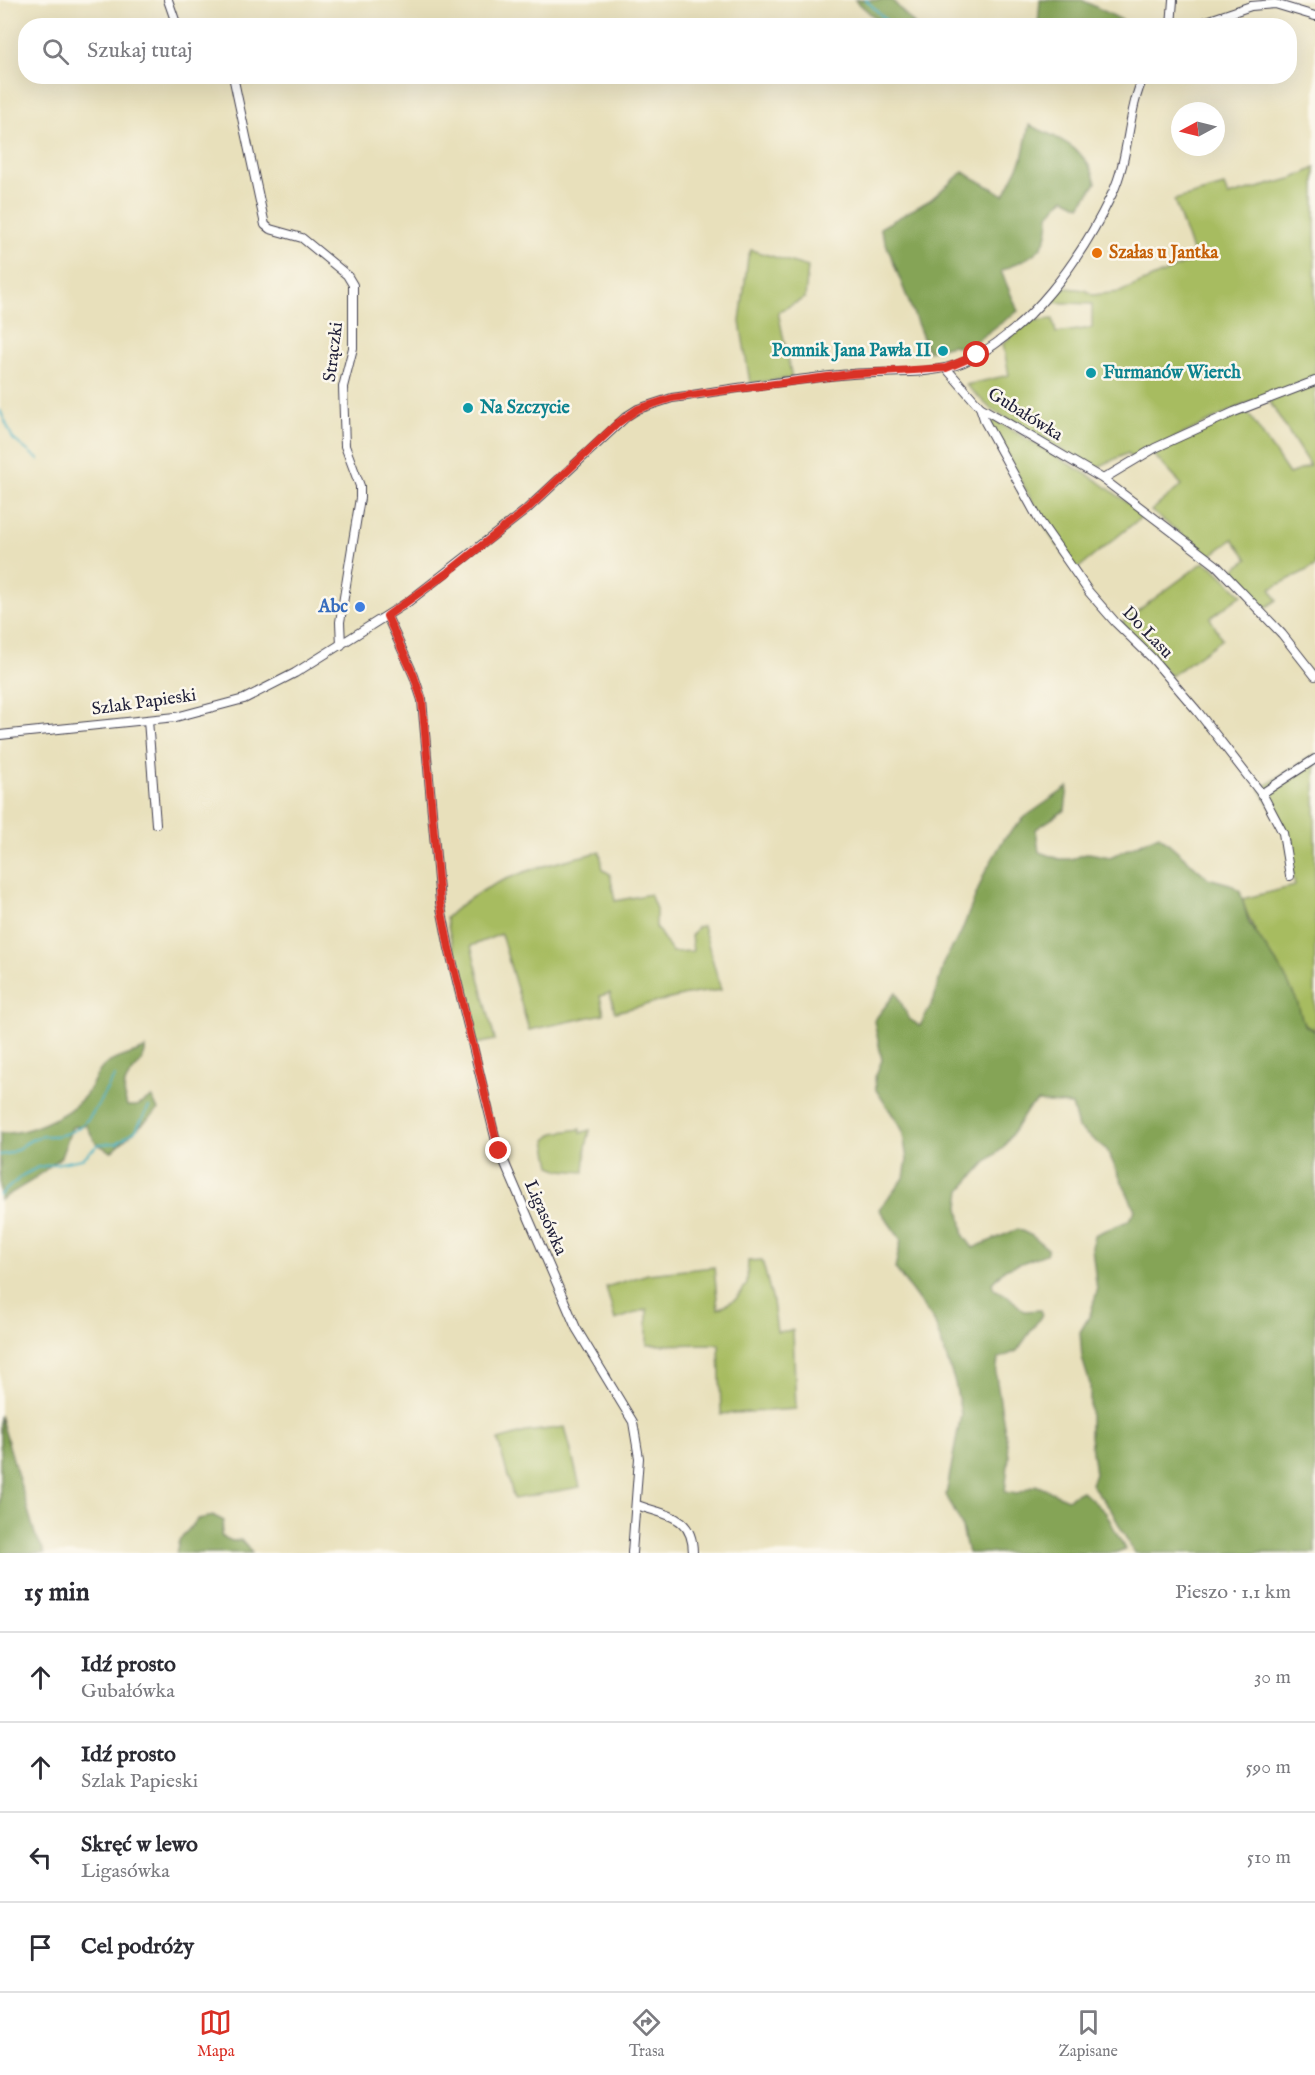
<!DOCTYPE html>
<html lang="pl">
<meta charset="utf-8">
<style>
:root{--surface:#fff;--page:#f7f7f7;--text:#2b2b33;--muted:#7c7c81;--line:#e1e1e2;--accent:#d93025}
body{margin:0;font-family:"IM FELL English",serif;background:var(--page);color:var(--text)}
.compass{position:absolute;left:1171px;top:102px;width:54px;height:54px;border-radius:50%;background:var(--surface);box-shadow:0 6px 24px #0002;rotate:263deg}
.stop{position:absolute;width:18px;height:18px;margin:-14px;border:4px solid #d93025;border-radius:50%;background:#fff}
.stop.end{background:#d93025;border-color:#fff;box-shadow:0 2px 6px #0008}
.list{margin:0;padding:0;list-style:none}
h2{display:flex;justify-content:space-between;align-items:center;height:78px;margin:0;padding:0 24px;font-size:26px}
h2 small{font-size:20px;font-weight:400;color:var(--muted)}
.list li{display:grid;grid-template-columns:39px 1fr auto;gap:18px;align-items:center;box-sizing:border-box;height:90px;padding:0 24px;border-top:2px solid var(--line)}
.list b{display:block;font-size:22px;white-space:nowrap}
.list p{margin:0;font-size:20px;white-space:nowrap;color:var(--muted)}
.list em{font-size:20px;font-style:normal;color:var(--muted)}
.icon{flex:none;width:33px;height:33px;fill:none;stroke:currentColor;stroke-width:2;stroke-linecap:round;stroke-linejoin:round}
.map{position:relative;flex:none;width:1315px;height:1553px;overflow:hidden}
.search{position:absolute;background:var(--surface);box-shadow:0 6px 24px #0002;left:18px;right:18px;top:18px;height:66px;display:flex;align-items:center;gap:15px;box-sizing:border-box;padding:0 21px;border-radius:24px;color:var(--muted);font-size:22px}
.sheet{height:438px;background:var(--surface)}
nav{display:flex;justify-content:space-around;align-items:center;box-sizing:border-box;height:84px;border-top:2px solid var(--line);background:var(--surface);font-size:16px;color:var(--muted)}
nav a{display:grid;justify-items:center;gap:3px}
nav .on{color:var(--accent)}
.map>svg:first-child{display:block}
.green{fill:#a7bc61;stroke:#646f4e;stroke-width:1.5}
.forest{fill:#85a457;stroke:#546349;stroke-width:1.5}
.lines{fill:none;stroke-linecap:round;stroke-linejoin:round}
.stream{stroke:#42aec0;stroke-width:2}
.street-casing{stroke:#403e4e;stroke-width:10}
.street{stroke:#fff;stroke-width:8}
.route{stroke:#d93025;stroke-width:8}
.food-dot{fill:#e8710a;stroke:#fbf7ec;stroke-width:2}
.culture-dot{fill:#0f9aa8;stroke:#fbf7ec;stroke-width:2}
.shop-dot{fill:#3f7fe0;stroke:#fbf7ec;stroke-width:2}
.labels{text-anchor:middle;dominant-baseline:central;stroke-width:5;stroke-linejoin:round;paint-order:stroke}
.food-label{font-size:18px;font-weight:bold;fill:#c56008;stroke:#fbf7ec;text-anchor:start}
.culture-label{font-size:18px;font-weight:bold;fill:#0d838f;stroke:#fbf7ec;text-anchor:start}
.street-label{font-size:18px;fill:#22223b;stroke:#fbf7ec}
.shop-label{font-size:18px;font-weight:bold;fill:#366cbe;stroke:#fbf7ec;text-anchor:end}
</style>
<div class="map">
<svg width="1315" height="1553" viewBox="0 0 1315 1553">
<rect width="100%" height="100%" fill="#fbf7ec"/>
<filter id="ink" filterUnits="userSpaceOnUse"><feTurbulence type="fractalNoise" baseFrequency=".0167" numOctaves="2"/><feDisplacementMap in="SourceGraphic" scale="12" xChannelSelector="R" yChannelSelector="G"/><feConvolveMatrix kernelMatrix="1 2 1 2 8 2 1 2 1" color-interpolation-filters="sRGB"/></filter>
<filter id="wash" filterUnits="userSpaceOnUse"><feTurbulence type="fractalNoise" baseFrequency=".008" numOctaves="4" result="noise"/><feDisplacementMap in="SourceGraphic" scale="24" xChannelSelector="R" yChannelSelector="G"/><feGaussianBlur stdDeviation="1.35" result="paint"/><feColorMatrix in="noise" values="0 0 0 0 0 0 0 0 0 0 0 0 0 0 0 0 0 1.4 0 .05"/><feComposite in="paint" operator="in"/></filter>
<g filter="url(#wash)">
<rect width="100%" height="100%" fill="#e8e0bb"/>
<!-- green -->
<g class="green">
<path d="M1315 168V377L1243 405 1132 459 1128 453 1094 469 992 410 966 385 1009 375 1003 344 1028 321 1053 319 1056 333 1092 328V304L1046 302 1058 287 1085 290 1093 295 1120 292 1195 259 1174 200 1224 186 1228 196 1294 178Z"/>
<path d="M751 250 808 267 805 298 778 312 792 378 750 383 740 322 748 257Z"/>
<path d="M1315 384V566L1270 589 1277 600 1265 608 1230 572 1248 559 1233 539 1210 556 1151 511 1182 485 1151 452 1246 410 1289 474 1310 466 1269 401Z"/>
<path d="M988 416 1098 481 1144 515 1076 570 1052 538 986 417Z"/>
<path d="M1204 562 1214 568 1242 595 1210 618 1222 639 1171 676 1120 624Z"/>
<path d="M1315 754V1030L1304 1025C1291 979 1255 944 1242 899L1295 886 1285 833 1260 789Z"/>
<path d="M600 852 603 870 610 874 615 901 650 894 656 909V927L672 952 693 951 691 936 697 927 703 926 721 990 691 994 615 1012 610 993 600 996 604 1014 529 1030 501 934 471 946 495 1040 476 1044 446 918C486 878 546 864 600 852Z"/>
<path d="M580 1129 581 1133 590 1130 586 1147 584 1172 561 1170 551 1166 546 1140 554 1133Z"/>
<path d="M762 1260 773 1302 777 1332 793 1330 796 1409 721 1414 719 1344 647 1345V1309L615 1320 606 1287 648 1274 714 1267 718 1309 736 1299 747 1284 748 1261Z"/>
<path d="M565 1427 580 1487 514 1499 498 1440 526 1432Z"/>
</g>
<!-- forest -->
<g class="forest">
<path d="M855 0H892L915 25H883Z"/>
<path d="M1040 0H1082L1122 20 1124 25H1038Z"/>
<path d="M1029 125C1059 138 1087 148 1096 183L1080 206 1064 198 1049 215C1049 254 1032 255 1001 271L1018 311 965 349 953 345 928 351 880 228 930 200 963 172 1004 195 1022 159Z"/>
<path d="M1068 787 1065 810 1036 829 1039 852 1059 859H1071L1089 853 1110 857 1159 835 1208 878 1230 884 1240 891 1249 923 1282 971 1297 1001 1304 1025 1315 1031V1553H1134L1111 1510 1091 1484 1095 1474 1090 1436V1384L1082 1358 1080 1332 1090 1315 1097 1291 1092 1248 1094 1235 1128 1221 1135 1210 1107 1150 1078 1128 1072 1105 1037 1102 1028 1109 1003 1148 987 1161 961 1190 959 1207 964 1236 973 1248 1018 1229 1032 1236 1048 1249 1046 1254 1005 1269 992 1283 994 1289 1008 1296 1024 1311 1040 1310 1042 1315 1017 1351 998 1359 996 1376 1009 1456 1005 1492 1017 1494 1036 1485 1067 1499 1082 1491 1106 1513 1125 1549 1115 1553H968L961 1524 946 1495 961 1414 955 1383 934 1321 895 1268 901 1240 879 1209 904 1178 907 1159 902 1129 876 1090 875 1077 882 1060 874 1021 896 992 909 1019 920 1026 934 999 945 959 960 935 985 872 1004 839 1025 817Z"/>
<path d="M146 1048C141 1076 116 1071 127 1106H137L152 1097 158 1110 111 1152 96 1143 86 1125 72 1127 61 1157 33 1180 0 1200V1133C26 1135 66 1117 84 1097 92 1088 95 1074 104 1066 117 1055 132 1056 146 1048Z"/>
<path d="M0 1415 35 1534 45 1553H0Z"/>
<path d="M214 1516 224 1521 221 1536 232 1541 241 1540 252 1553H176L179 1540 198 1519Z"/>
</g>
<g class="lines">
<!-- stream -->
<g class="stream">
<path d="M866 0 892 26"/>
<path d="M0 410 13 439 39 460"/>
<path d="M0 1155C15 1154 21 1145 33 1139 42 1134 55 1138 65 1134 94 1125 99 1098 115 1076"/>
<path d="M0 1195 23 1175 39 1167 82 1159 99 1144 117 1143 136 1130 149 1107"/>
</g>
</g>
</g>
<g filter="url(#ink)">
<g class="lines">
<!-- street casing -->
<g class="street-casing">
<g id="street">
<path d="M168 0 177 26"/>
<path d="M1171 26 1173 0"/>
<path d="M1192 26 1251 6 1275 4 1315 16"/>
<path d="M233 76 265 225 270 229 302 238 347 275 353 285V348L343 387 345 446 360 486V498L340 622 341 645"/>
<path d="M946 368 980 407 1103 479 1216 565 1282 634 1315 676"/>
<path d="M980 407 985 422 1039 520 1089 592 1116 623 1151 657 1198 712 1264 797 1283 833 1290 876"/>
<path d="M1103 479 1155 448 1234 412 1315 381"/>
<path d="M387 616 414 676 422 700 440 902 449 948 497 1145 576 1328 633 1422 639 1458 632 1553"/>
<path d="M148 720 156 824"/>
<path d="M0 735 176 717 244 699 295 673 408 602 526 510 627 416 638 409 672 398C732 389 792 379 852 374 888 371 932 376 964 362 1031 331 1081 259 1112 194 1130 157 1127 111 1144 76"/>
<path d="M1261 794 1315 759"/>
<path d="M637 1505C667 1516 693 1515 693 1553"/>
</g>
</g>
<!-- street -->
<use href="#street" class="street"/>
</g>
</g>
<g class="lines" filter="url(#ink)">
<!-- route -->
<path class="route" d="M499 1151 449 948 440 902 422 700 414 676 387 616 451 570 526 510 618 423 638 409 672 398 705 393 850 374 946 368 977 355"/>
</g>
<!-- markers -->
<circle class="food-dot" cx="1097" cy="253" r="6"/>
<g class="culture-dot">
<circle cx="943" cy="351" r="6"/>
<circle cx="1091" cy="373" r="6"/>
<circle cx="468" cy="408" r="6"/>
</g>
<circle class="shop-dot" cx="360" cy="607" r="6"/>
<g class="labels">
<!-- food labels -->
<g class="food-label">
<text x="1109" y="253">Szałas u Jantka</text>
</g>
<!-- culture labels -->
<g class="culture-label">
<text x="931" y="351" text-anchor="end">Pomnik Jana Pawła II</text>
<text x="1103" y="373">Furmanów Wierch</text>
<text x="480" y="408">Na Szczycie</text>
</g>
<!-- street labels -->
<g class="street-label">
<text transform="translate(334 352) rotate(-83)">Strączki</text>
<text transform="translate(1025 415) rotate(32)">Gubałówka</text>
<text transform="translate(1147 633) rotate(46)">Do Lasu</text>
<text transform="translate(144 703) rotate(-8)">Szlak Papieski</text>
<text transform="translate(545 1218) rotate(66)">Ligasówka</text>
</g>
<!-- shop labels -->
<g class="shop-label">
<text x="348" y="607">Abc</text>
</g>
</g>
</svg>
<svg class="compass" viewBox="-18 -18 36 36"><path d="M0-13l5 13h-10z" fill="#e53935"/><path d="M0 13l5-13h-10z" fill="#7c7c81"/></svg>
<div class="stop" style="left:977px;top:355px"></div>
<div class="stop end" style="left:499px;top:1151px"></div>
<div class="search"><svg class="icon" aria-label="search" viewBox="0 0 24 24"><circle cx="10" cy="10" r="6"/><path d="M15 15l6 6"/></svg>Szukaj tutaj</div>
</div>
<section class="sheet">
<h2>15 min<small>Pieszo · 1.1 km</small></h2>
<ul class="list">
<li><svg class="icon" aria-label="ahead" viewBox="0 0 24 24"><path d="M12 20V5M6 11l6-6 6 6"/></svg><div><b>Idź prosto</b><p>Gubałówka</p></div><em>30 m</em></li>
<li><svg class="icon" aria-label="ahead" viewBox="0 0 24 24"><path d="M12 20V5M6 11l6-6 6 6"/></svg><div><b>Idź prosto</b><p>Szlak Papieski</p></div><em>590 m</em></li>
<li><svg class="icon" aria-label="left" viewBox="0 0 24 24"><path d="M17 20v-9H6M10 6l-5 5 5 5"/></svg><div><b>Skręć w lewo</b><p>Ligasówka</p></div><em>510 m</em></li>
<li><svg class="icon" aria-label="arrive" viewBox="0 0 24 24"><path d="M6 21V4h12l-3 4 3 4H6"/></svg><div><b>Cel podróży</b></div></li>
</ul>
</section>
<nav>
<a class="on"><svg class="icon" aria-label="map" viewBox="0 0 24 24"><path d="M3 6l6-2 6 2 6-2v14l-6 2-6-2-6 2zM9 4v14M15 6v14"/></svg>Mapa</a>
<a><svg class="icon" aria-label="directions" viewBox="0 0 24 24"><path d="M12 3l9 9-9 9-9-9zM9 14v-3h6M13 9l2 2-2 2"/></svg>Trasa</a>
<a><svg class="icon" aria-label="saved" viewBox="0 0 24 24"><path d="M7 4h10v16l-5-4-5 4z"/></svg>Zapisane</a>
</nav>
